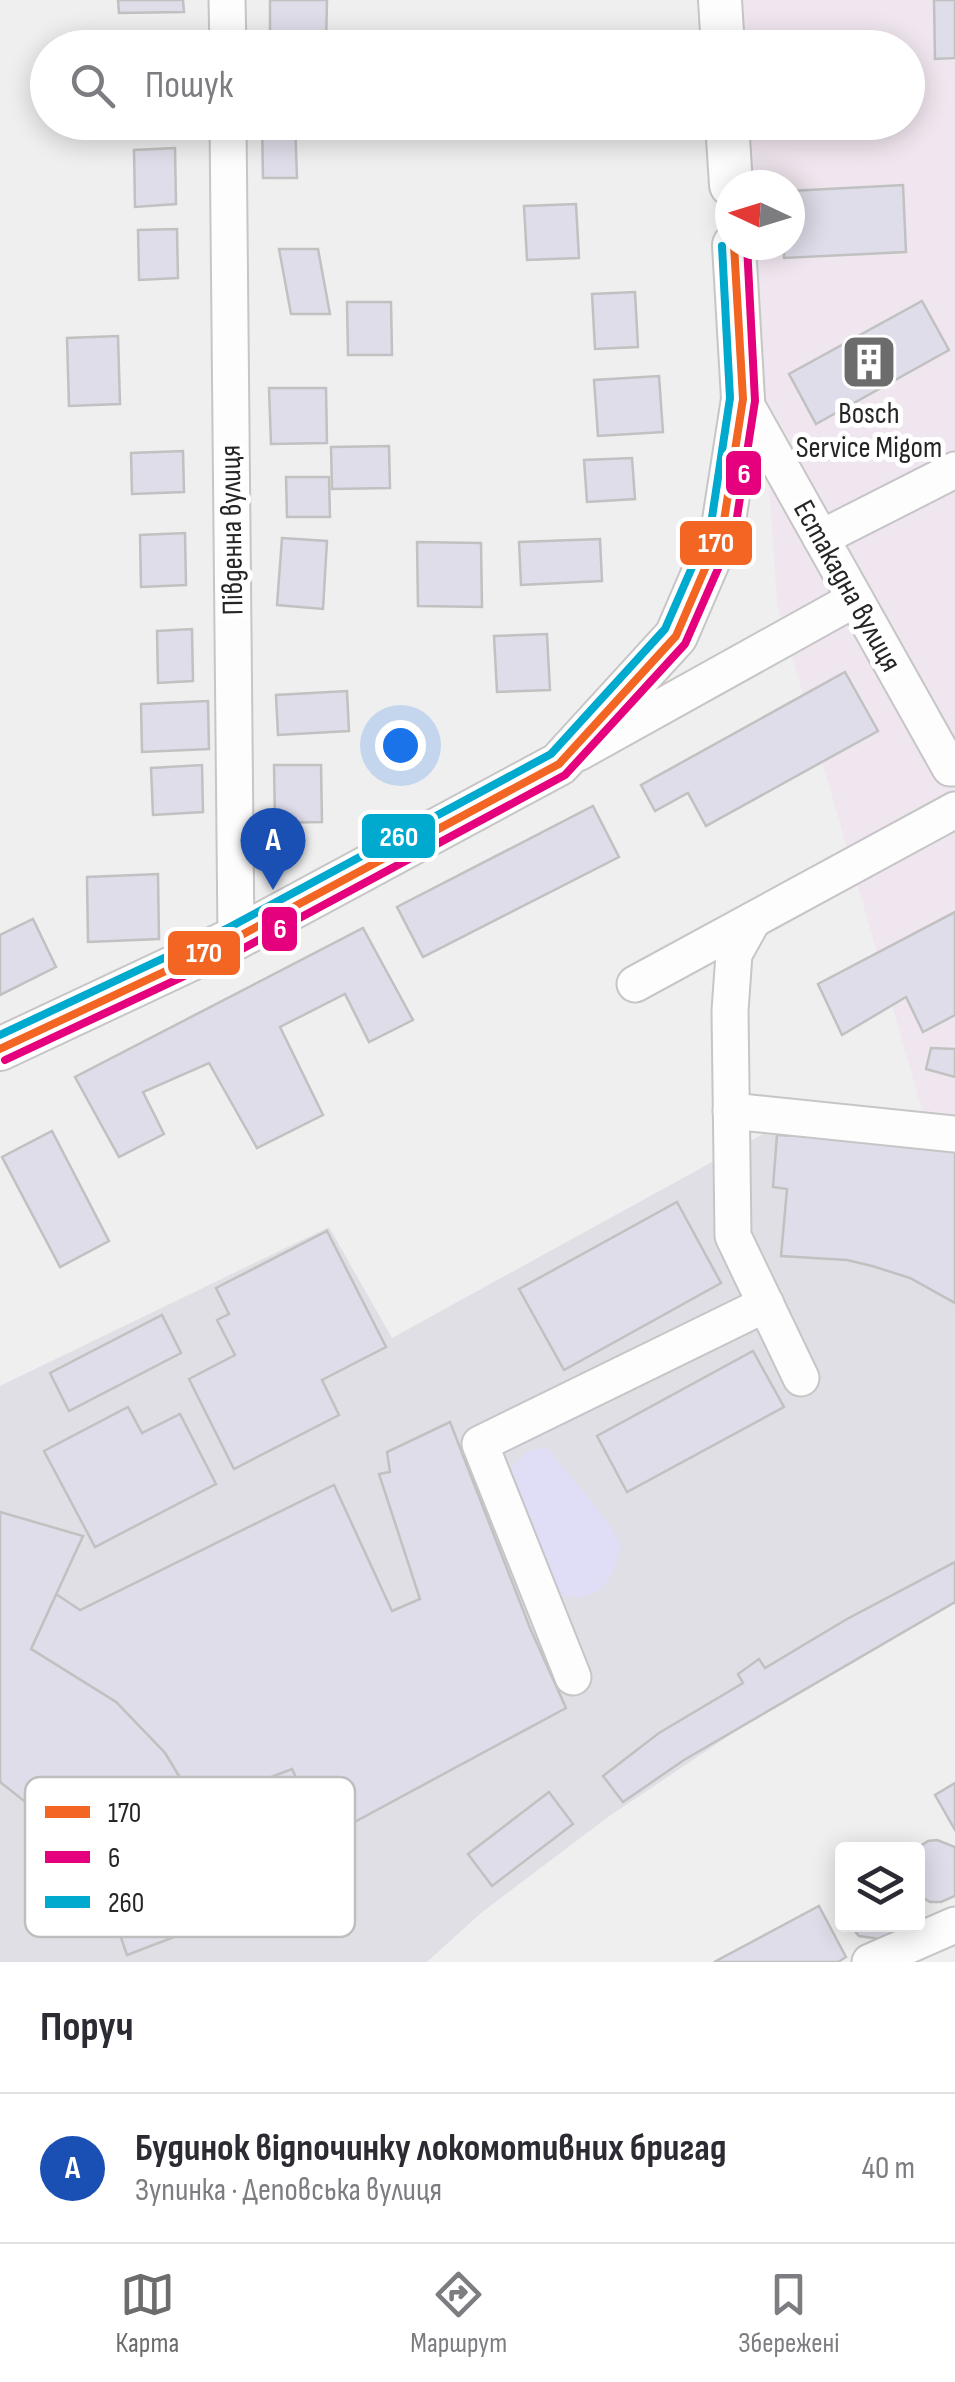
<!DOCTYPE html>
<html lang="uk">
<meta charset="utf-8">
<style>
:root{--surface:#fff;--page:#f7f7f7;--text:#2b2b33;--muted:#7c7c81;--line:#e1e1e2;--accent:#6c6c6d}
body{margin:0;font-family:"Sofia Sans Condensed",sans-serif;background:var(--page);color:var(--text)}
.controls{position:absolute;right:30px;bottom:30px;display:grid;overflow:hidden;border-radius:10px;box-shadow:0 5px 25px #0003}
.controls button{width:90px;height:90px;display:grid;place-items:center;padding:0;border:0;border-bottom:2px solid var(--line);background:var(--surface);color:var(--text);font:50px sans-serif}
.compass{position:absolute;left:715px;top:170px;width:90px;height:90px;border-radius:50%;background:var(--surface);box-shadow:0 5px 25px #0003;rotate:274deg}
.you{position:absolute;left:400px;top:745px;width:35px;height:35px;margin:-25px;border:8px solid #fff;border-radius:50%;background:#1a73e8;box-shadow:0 0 0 15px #1a73e833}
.badge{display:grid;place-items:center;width:65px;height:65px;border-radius:50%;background:var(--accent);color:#fff;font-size:32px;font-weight:700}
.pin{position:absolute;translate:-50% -82px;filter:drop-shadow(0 2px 5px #0008)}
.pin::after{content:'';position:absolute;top:52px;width:35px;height:30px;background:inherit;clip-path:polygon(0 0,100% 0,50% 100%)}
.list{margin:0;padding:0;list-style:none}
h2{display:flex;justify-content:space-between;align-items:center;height:130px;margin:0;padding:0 40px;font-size:42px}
h2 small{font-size:32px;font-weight:400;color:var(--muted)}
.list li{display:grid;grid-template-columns:65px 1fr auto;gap:30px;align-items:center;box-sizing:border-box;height:150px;padding:0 40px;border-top:2px solid var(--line)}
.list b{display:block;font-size:38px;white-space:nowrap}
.list p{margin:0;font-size:32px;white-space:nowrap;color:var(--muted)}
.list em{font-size:32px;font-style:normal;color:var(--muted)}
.icon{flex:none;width:55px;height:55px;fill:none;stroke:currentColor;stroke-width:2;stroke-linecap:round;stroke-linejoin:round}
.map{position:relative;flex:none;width:955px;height:1962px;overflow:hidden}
.search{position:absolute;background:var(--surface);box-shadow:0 5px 25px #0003;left:30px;right:30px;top:30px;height:110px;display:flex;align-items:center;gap:25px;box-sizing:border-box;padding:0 35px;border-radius:55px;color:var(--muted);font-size:38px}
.sheet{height:280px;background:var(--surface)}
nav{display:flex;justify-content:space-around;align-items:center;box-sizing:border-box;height:140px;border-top:2px solid var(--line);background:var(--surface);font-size:28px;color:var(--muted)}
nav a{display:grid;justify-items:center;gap:5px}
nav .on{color:var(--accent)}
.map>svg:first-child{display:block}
.built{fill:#dfdfe5}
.industrial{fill:#f0e6ef}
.green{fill:#e0ddf6}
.building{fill:#dedde9;stroke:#c1c1c1;stroke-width:2.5}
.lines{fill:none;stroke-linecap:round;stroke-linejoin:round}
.minor-casing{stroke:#c6c6c7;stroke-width:39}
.major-casing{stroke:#c6c6c7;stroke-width:46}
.minor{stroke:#fdfdfd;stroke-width:35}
.major{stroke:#fdfdfd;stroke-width:42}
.bus-1-casing{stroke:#fff;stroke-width:15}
.bus-2-casing{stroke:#fff;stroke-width:15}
.bus-3-casing{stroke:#fff;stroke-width:15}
.bus-1{stroke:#f26522;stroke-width:8}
.bus-2{stroke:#e5007d;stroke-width:8}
.bus-3{stroke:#00a9ce;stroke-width:8}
.labels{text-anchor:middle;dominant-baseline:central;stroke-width:10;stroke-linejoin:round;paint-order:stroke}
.poi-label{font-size:30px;fill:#252526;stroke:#fff}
.street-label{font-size:30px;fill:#252526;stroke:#fff}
.key{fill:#fff;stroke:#bebebe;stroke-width:2.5}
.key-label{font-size:28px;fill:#252526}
.line-badge{stroke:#fff;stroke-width:4}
.badge-label{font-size:28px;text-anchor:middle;font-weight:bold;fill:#fff}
</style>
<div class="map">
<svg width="955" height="1962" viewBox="0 0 955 1962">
<rect width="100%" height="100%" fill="#efeff0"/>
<!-- built -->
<path class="built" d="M955 1128V1602L733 1733 608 1817 481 1913 427 1962H0V1386L329 1227 392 1338 772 1129Z"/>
<!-- industrial -->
<path class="industrial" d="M737 0H955V1132L926 1124 777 604 753 245H790V185H749L745 123 908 122V48L740 47Z"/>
<!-- green -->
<path class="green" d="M547 1448 608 1522 621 1546C610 1588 598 1604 553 1594L506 1473 527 1451Z"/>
<!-- building -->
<g class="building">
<path d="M118 0H183L184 12 119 13Z"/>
<path d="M270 0H327L326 46H270Z"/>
<path d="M934 0H955V58L935 59Z"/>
<path d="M132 122H176L177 134 132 135Z"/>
<path d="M262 122H295L297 178H263Z"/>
<path d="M596 122H627L628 134 597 135Z"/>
<path d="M175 148 176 204 135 207 134 150Z"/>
<path d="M903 185 906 252 784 258V245H790V191Z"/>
<path d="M576 204 579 258 527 260 524 206Z"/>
<path d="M177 229 178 278 139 280 138 230Z"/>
<path d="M279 249H318L330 314H291Z"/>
<path d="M635 292 638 347 595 349 592 294Z"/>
<path d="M922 301 949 350 816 424 789 374Z"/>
<path d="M347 302H391L392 355H348Z"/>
<path d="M118 336 120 404 69 406 67 338Z"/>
<path d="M659 376 663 432 598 436 594 380Z"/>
<path d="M269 388H326L327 443 271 444Z"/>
<path d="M389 446 390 488 332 489 331 447Z"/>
<path d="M183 451 184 492 132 494 131 453Z"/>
<path d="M632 458 635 499 587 502 584 460Z"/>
<path d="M286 477H329L330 517H287Z"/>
<path d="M185 533 186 585 141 587 140 535Z"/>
<path d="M282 538 327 541 323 609 277 605Z"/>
<path d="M600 539 602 581 521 585 519 542Z"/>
<path d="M417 542 481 543 482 607 418 606Z"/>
<path d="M192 629 193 681 158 683 157 631Z"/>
<path d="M547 634 550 690 497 692 494 636Z"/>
<path d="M845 672 878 731 706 826 688 793 655 811 641 785Z"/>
<path d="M347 691 349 731 278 735 276 695Z"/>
<path d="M208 701 209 749 142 752 141 704Z"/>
<path d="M202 765 203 812 153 815 151 768Z"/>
<path d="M274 765H321L322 822 275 823Z"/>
<path d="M593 806 619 857 423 957 397 907Z"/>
<path d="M158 874 159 939 88 942 87 877Z"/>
<path d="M955 912V1015L923 1032 906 997 842 1035 818 984Z"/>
<path d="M33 919 56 967 0 995V935Z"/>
<path d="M363 928 413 1020 369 1042 345 994 280 1027 323 1115 257 1148 209 1063 143 1092 164 1134 119 1157 75 1077Z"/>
<path d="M931 1048 955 1049V1077L926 1069Z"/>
<path d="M52 1131 109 1241 60 1267 2 1157Z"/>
<path d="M777 1135 928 1142 955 1152V1303L910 1278 872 1266 847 1260 781 1256 787 1189 773 1187Z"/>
<path d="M677 1202 721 1283 564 1370 519 1289Z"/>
<path d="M327 1231 386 1347 322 1380 339 1415 234 1469 189 1379 235 1355 217 1320 229 1314 216 1288Z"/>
<path d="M162 1315 181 1353 69 1411 50 1373Z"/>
<path d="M753 1351 784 1407 627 1492 597 1436Z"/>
<path d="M128 1407 142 1433 180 1414 216 1484 95 1547 44 1451Z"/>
<path d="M450 1422 530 1628 566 1708 323 1839 292 1769 197 1806 165 1753 116 1702 31 1649 56 1594 80 1610 334 1485 392 1611 420 1599 379 1474 390 1472 387 1452Z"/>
<path d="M0 1512 83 1536 31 1649 116 1702 165 1753 197 1806 292 1769 339 1874 127 1955 88 1841 74 1840 0 1782Z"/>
<path d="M955 1562V1602L684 1760 623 1802 603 1776 659 1733 743 1683 738 1674 759 1659 765 1668 847 1619Z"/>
<path d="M955 1783V1830L935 1795Z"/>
<path d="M549 1792 573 1824 492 1886 468 1854Z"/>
<path d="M937 1840 955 1847V1896L941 1902H930L918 1895V1850H914L928 1841Z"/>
<path d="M819 1906 846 1957 838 1962H714Z"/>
<path d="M849 1924H901L890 1936 880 1939 859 1936Z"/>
</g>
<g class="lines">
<!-- minor casing -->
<g class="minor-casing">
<g id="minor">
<path d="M227 0 228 48"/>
<path d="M228 122 236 938"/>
<path d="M743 399 950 768H955"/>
<path d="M821 538 955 470"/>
<path d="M578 753 855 599"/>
<path d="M753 920 734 954 730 1011 733 1236 801 1378"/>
<path d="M635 984 955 810"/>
<path d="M731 1111 955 1134"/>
<path d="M573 1677 480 1444 766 1304"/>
<path d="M870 1962 955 1925"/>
</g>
</g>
<!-- major casing -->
<g class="major-casing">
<g id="major">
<path d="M720 0 723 48"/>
<path d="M727 122 731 185"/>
<path d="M0 1049 236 938 559 764 676 636 723 527 743 399 734 245"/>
</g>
</g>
<!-- minor -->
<use href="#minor" class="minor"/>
<!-- major -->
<use href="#major" class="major"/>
<!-- bus-1 casing -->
<g class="bus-1-casing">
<path id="bus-1" d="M0 1049 236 938 559 764 676 636 723 527 743 399 734 245"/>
</g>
<!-- bus-2 casing -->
<g class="bus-2-casing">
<path id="bus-2" d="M5 1060 242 949 565 775 685 644 735 530 755 401 747 245"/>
</g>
<!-- bus-3 casing -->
<g class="bus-3-casing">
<path id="bus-3" d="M0 1035 230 927 551 754 665 629 711 524 730 398 722 246"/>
</g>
<!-- bus-1 -->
<use href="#bus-1" class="bus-1"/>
<!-- bus-2 -->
<use href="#bus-2" class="bus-2"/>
<!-- bus-3 -->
<use href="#bus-3" class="bus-3"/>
</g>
<!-- icons -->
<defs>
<g id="building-square" transform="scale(2.875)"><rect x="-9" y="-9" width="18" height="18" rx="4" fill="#6c6c6d" stroke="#fff"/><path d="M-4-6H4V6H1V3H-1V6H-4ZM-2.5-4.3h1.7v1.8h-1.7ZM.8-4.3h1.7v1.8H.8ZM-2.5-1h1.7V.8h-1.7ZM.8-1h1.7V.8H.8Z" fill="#fff"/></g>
</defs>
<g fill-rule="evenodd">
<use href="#building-square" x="869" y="362"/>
</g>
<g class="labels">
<!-- poi labels -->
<g class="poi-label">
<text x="869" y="414">Bosch<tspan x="869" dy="34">Service Migom</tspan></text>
</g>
<!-- street labels -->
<g class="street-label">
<text transform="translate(232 530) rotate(-91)">Південна вулиця</text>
<text transform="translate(847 586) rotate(61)">Естакадна вулиця</text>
</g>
</g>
<!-- legend -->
<rect x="25" y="1777" width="330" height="160" rx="15" class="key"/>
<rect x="45" y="1806" width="45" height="12" fill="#f26522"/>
<rect x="45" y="1851" width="45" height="12" fill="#e5007d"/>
<rect x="45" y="1896" width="45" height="12" fill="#00a9ce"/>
<g class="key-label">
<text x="108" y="1822">170</text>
<text x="108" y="1867">6</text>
<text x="108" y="1912">260</text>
</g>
<g class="line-badge">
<rect x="724" y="449" width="39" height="48" rx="10" fill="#e5007d"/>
<rect x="678" y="519" width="76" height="48" rx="10" fill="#f26522"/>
<rect x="360" y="812" width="77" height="48" rx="10" fill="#00a9ce"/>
<rect x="260" y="905" width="39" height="48" rx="10" fill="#e5007d"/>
<rect x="166" y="929" width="76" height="48" rx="10" fill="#f26522"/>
</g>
<g class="badge-label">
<text x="744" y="483">6</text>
<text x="716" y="552">170</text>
<text x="399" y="846">260</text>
<text x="280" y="938">6</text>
<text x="204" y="962">170</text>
</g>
</svg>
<div class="controls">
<button><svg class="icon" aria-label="layers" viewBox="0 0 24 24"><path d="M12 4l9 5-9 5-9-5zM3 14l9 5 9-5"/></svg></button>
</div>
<svg class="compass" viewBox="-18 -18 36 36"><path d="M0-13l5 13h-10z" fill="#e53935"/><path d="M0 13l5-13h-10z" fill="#7c7c81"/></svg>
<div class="you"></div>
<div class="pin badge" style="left:273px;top:890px;background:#1a4fb4">A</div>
<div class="search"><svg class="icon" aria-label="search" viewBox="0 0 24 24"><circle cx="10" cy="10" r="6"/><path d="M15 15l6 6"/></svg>Пошук</div>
</div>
<section class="sheet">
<h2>Поруч<small></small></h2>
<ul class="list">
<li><span class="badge" style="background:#1a4fb4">A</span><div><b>Будинок відпочинку локомотивних бригад</b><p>Зупинка · Деповська вулиця</p></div><em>40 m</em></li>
</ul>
</section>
<nav>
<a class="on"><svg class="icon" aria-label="map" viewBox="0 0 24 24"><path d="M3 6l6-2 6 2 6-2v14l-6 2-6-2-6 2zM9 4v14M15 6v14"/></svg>Карта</a>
<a><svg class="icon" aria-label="directions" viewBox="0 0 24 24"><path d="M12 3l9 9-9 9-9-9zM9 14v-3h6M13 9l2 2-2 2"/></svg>Маршрут</a>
<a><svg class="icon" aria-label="saved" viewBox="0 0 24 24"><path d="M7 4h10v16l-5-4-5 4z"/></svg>Збережені</a>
</nav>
